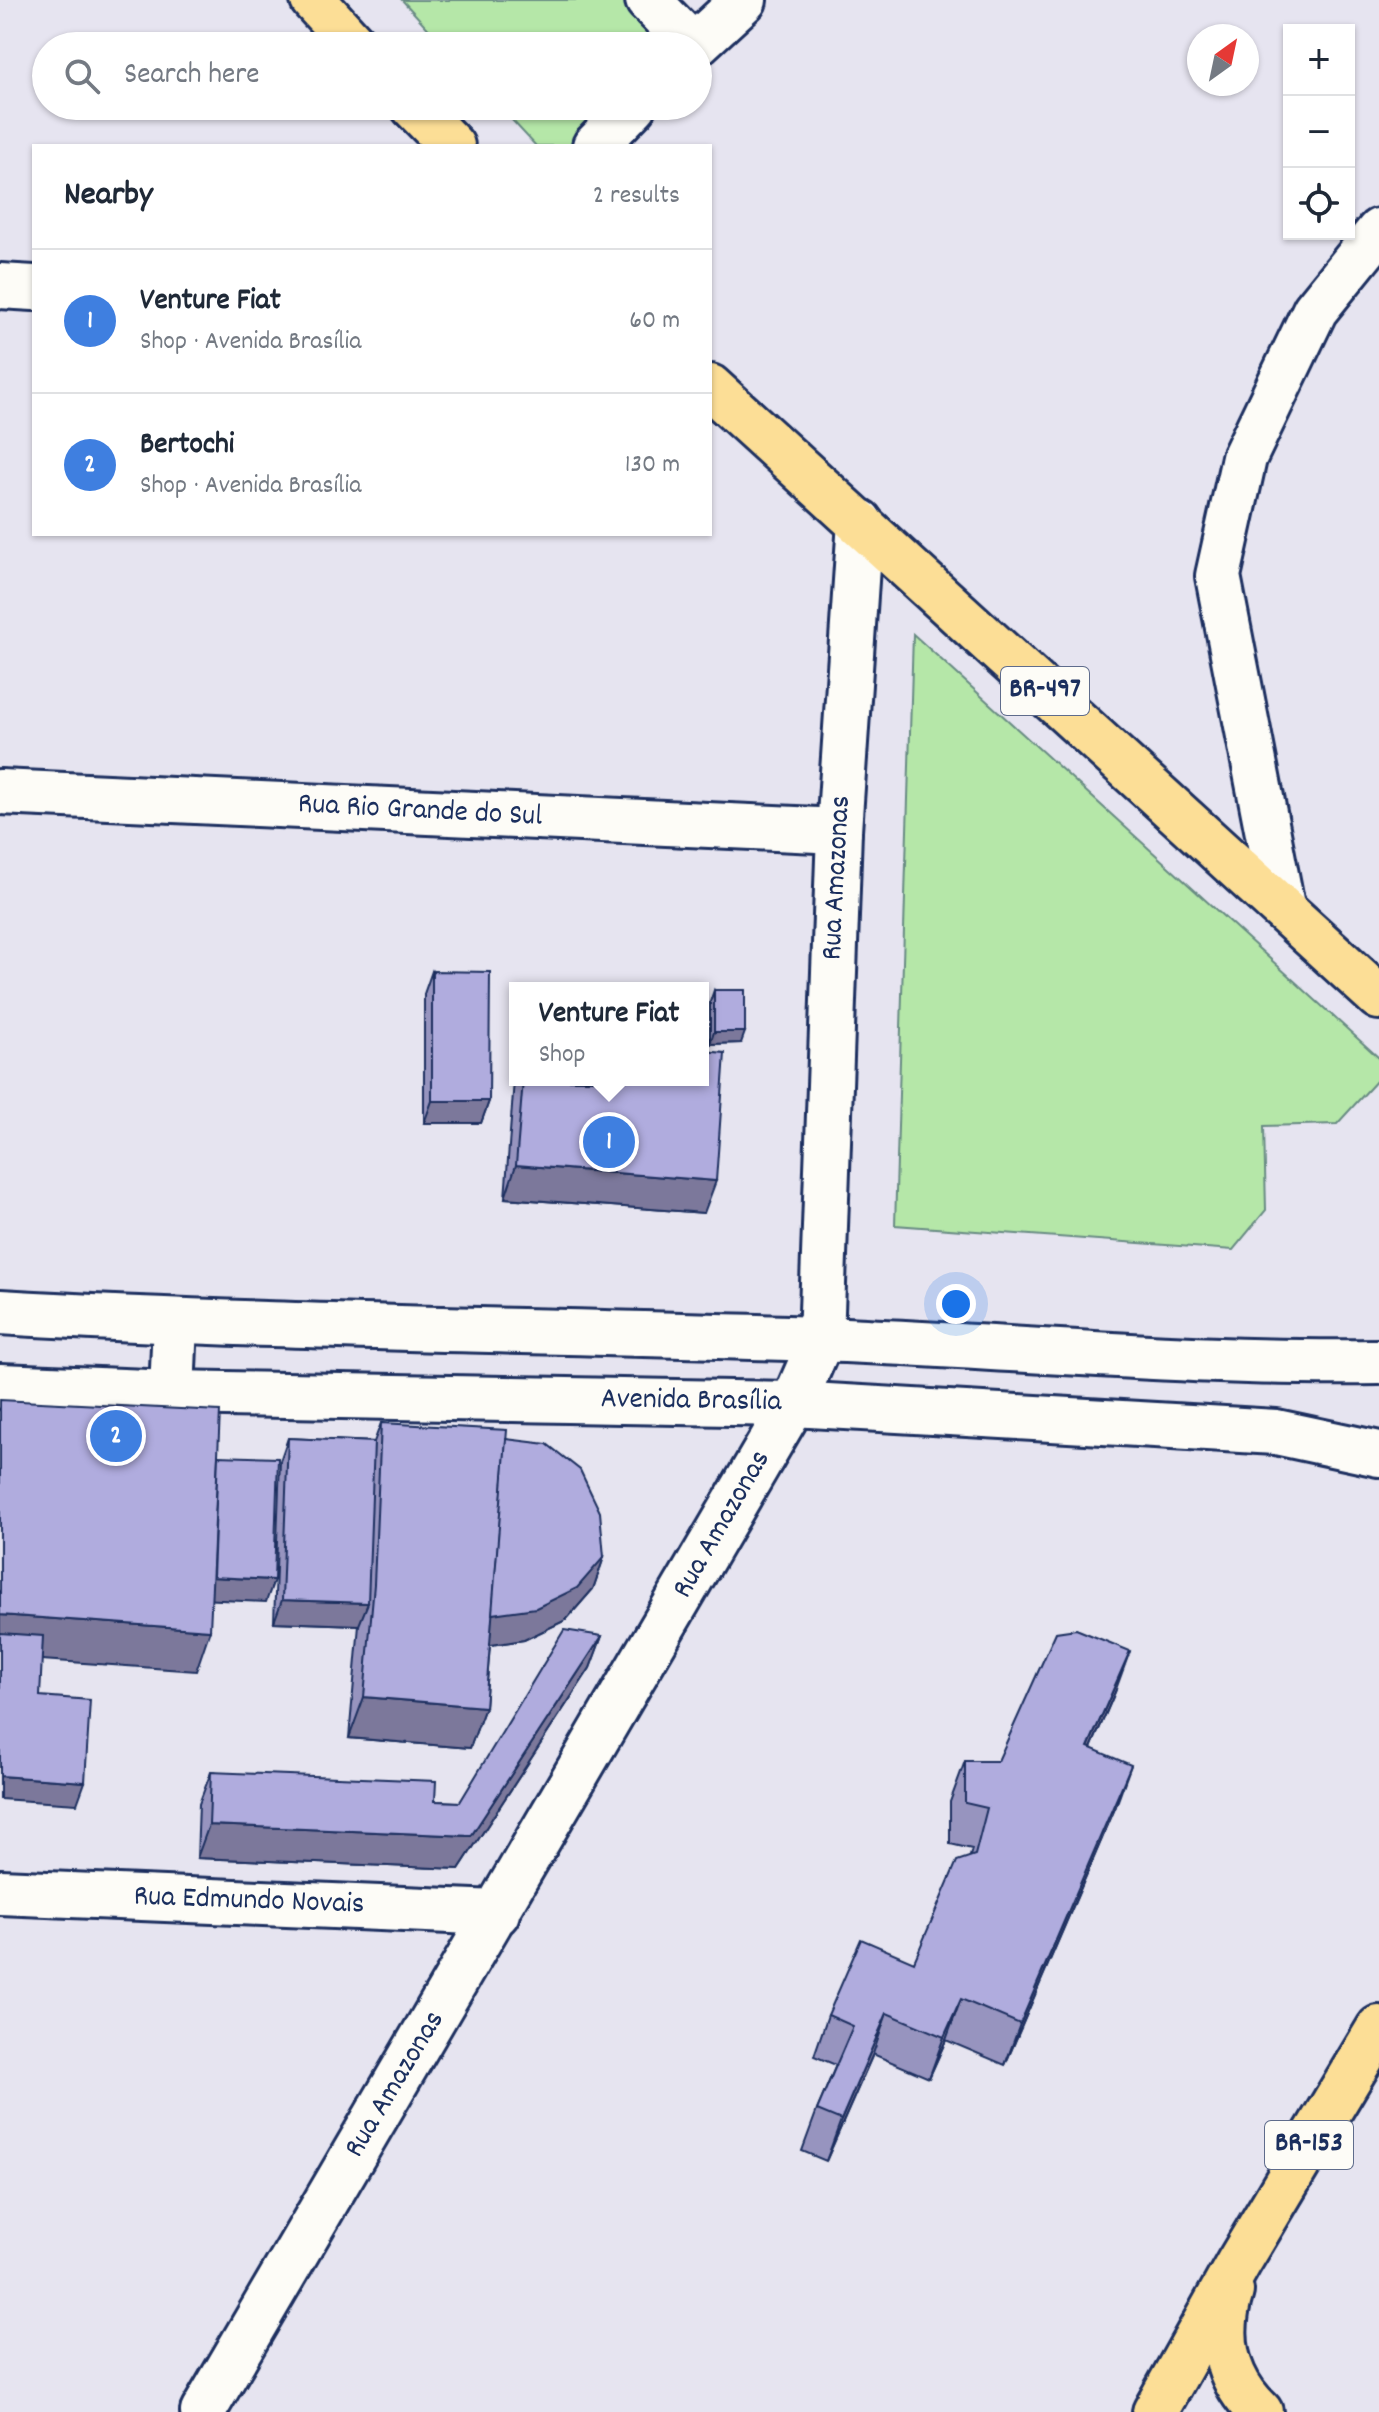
<!DOCTYPE html>
<meta charset="utf-8">
<style>
:root{--surface:#fff;--page:#f6f6f7;--text:#1f2937;--muted:#747a83;--line:#e0e1e3;--accent:#d1495b}
body{margin:0;font-family:Dekko,sans-serif;background:var(--page);color:var(--text)}
.controls{position:absolute;right:24px;top:24px;display:grid;overflow:hidden;border-radius:0px;box-shadow:0 2px 6px #0004}
.controls button{width:72px;height:72px;display:grid;place-items:center;padding:0;border:0;border-bottom:2px solid var(--line);background:var(--surface);color:var(--text);font:40px sans-serif}
.compass{position:absolute;left:1187px;top:24px;width:72px;height:72px;border-radius:50%;background:var(--surface);box-shadow:0 2px 6px #0004;rotate:33deg}
.you{position:absolute;left:956px;top:1304px;width:28px;height:28px;margin:-20px;border:6px solid #fff;border-radius:50%;background:#1a73e8;box-shadow:0 0 0 12px #1a73e833}
.badge{display:grid;place-items:center;width:52px;height:52px;border-radius:50%;background:var(--accent);color:#fff;font-size:26px;font-weight:700}
.pin{position:absolute;translate:-50% -50%;border:4px solid #fff;box-shadow:0 2px 8px #0006}
.popup{position:absolute;left:509px;top:982px;width:200px;height:104px;box-sizing:border-box;display:grid;place-content:center;border-radius:0px;background:var(--surface);filter:drop-shadow(0 2px 6px #0005);font-size:26px;white-space:nowrap;color:var(--muted)}
.popup b{font-size:30px;color:var(--text)}
.popup::after{content:'';position:absolute;left:50%;top:100%;margin-left:-16px;border:16px solid transparent;border-top-color:var(--surface)}
.list{margin:0;padding:0;list-style:none}
h2{display:flex;justify-content:space-between;align-items:center;height:104px;margin:0;padding:0 32px;font-size:34px}
h2 small{font-size:26px;font-weight:400;color:var(--muted)}
.list li{display:grid;grid-template-columns:52px 1fr auto;gap:24px;align-items:center;box-sizing:border-box;height:144px;padding:0 32px;border-top:2px solid var(--line)}
.list b{display:block;font-size:30px;white-space:nowrap}
.list p{margin:0;font-size:26px;white-space:nowrap;color:var(--muted)}
.list em{font-size:26px;font-style:normal;color:var(--muted)}
.icon{flex:none;width:44px;height:44px;fill:none;stroke:currentColor;stroke-width:2;stroke-linecap:round;stroke-linejoin:round}
.map{position:relative;flex:none;width:1379px;height:2412px;overflow:hidden}
.search{position:absolute;background:var(--surface);box-shadow:0 2px 6px #0004;left:32px;top:32px;width:680px;height:88px;display:flex;align-items:center;gap:20px;box-sizing:border-box;padding:0 28px;border-radius:44px;color:var(--muted);font-size:30px}
.panel{position:absolute;background:var(--surface);box-shadow:0 2px 6px #0004;left:32px;top:144px;width:680px;height:392px;border-radius:0px}
.map>svg:first-child{display:block}
.green{fill:#b5e7a8;stroke:#688b83;stroke-width:2}
.lines{fill:none;stroke-linecap:round;stroke-linejoin:round}
.minor-casing{stroke:#1b2f5e;stroke-width:50}
.highway-casing{stroke:#1b2f5e;stroke-width:50}
.minor{stroke:#fdfcf7;stroke-width:44}
.highway{stroke:#fcde96;stroke-width:44}
.wall{fill:#9794bf;stroke:#1b2f5e;stroke-width:2}
.shaded-wall{fill:#7b789b;stroke:#1b2f5e;stroke-width:2}
.building{fill:#b0acde;stroke:#1b2f5e;stroke-width:2}
.labels{text-anchor:middle;dominant-baseline:central;stroke-width:6;stroke-linejoin:round;paint-order:stroke}
.shield{fill:#fdfcf7;stroke:#5f6c8c;stroke-width:2}
.shield-label{font-size:28px;font-weight:bold;fill:#1b2f5e}
.street-label{font-size:30px;fill:#1b2f5e;stroke:#fdfcf7}
</style>
<div class="map">
<svg width="1379" height="2412" viewBox="0 0 1379 2412">
<rect width="100%" height="100%" fill="#e6e4f0"/>
<filter id="ink" filterUnits="userSpaceOnUse"><feTurbulence type="fractalNoise" baseFrequency=".0125" numOctaves="2"/><feDisplacementMap in="SourceGraphic" scale="16" xChannelSelector="R" yChannelSelector="G"/><feConvolveMatrix kernelMatrix="1 2 1 2 8 2 1 2 1" color-interpolation-filters="sRGB"/></filter>
<g filter="url(#ink)">
<!-- green -->
<g class="green">
<path d="M402 0H629L673 46H444Z"/>
<path d="M499 106H618L578 146H536Z"/>
<path d="M913 634 1379 1058V1078L1337 1124 1264 1126 1266 1210 1233 1250 895 1225Z"/>
</g>
<g class="lines">
<!-- minor casing -->
<g class="minor-casing">
<g id="minor">
<path d="M648 0 693 46"/>
<path d="M694 46 744 0"/>
<path d="M595 146 634 106"/>
<path d="M0 286 34 288"/>
<path d="M0 792 839 831"/>
<path d="M1282 906 1218 576 1244 458 1315 310 1379 231"/>
<path d="M0 1312C272 1328 545 1330 818 1339 1005 1346 1192 1365 1379 1362"/>
<path d="M0 1386 172 1393 793 1404 1276 1432 1379 1454"/>
<path d="M172 1393 175 1322"/>
<path d="M0 1892 497 1913"/>
<path d="M203 2412 793 1404 821 1340 839 831 860 522"/>
</g>
</g>
<!-- highway casing -->
<g class="highway-casing">
<g id="highway">
<path d="M313 0 355 46"/>
<path d="M413 106 452 146"/>
<path d="M710 387 1379 997"/>
<path d="M1231 2291C1217 2336 1225 2379 1260 2412"/>
<path d="M1155 2412 1239 2262 1379 2028"/>
</g>
</g>
<!-- minor -->
<use href="#minor" class="minor"/>
<!-- highway -->
<use href="#highway" class="highway"/>
</g>
<!-- wall -->
<g class="wall">
<path d="M432 971 489 1101 481 1123H424V994Z"/>
<path d="M714 990 741 1043 710 1044V1002Z"/>
<path d="M515 1067V1080H703L704 1213 505 1198Z"/>
<path d="M381 1423 506 1439 604 1557 593 1589 566 1620 524 1640 490 1645 485 1707 470 1748 349 1738 359 1625 274 1622 280 1461 288 1438 374 1442Z"/>
<path d="M602 1636 590 1668 459 1869 197 1858 199 1804 211 1772 435 1801 460 1802Z"/>
<path d="M1115 1692 1091 1748 1116 1806 1005 2065 946 2040 929 2078 873 2054 826 2161 802 2151 817 2110 836 2065 814 2056 828 2015 914 1962 970 1856 972 1849 950 1844V1802L965 1761H998Z"/>
</g>
<!-- shaded-wall -->
<g class="shaded-wall">
<path d="M714 1032H745L741 1043 710 1044Z"/>
<path d="M432 1101H489L481 1123H424Z"/>
<path d="M516 1165 716 1181 704 1213 505 1198Z"/>
<path d="M604 1557 593 1589 566 1620 524 1640 478 1647 490 1615Z"/>
<path d="M208 1577 274 1580 266 1602 200 1599Z"/>
<path d="M282 1600 368 1603 359 1625 274 1622Z"/>
<path d="M0 1615 210 1630 196 1671 0 1657Z"/>
<path d="M602 1636 590 1668 459 1869 197 1858 209 1825 471 1836Z"/>
<path d="M1130 1651 1115 1692 1074 1788 1088 1747Z"/>
<path d="M364 1697 485 1707 470 1748 349 1738Z"/>
<path d="M1131 1765 1116 1806 1005 2065 1020 2024Z"/>
<path d="M0 1776 85 1782 77 1804 0 1799Z"/>
<path d="M961 1999 946 2040 929 2078 944 2037Z"/>
<path d="M887 2013 873 2054 826 2161 841 2120Z"/>
</g>
<!-- building -->
<g class="building">
<path d="M432 971 490 972 489 1101H432Z"/>
<rect x="714" y="990" width="31" height="42"/>
<path d="M703 1051 725 1053 716 1181 516 1165 523 1080H703Z"/>
<path d="M0 1400 220 1411 210 1630 0 1615Z"/>
<path d="M381 1423 507 1430 485 1707 364 1697 374 1584Z"/>
<path d="M288 1438 374 1442 368 1603 282 1600Z"/>
<path d="M506 1439 547 1444 580 1470 600 1512 604 1557 577 1588 536 1608 492 1614Z"/>
<path d="M218 1456 278 1458 274 1580 213 1577Z"/>
<path d="M1076 1629 1130 1651 1088 1747 1131 1765 1020 2024 961 1999 944 2037 887 2013 841 2120 817 2110 853 2026 828 2015 861 1939 914 1962 957 1861 975 1855 987 1808 965 1803V1761H998L1056 1632Z"/>
<path d="M564 1630 602 1636 471 1836 209 1825 211 1772 436 1781 435 1801 460 1802Z"/>
<path d="M0 1633 43 1636 40 1696 90 1700 85 1782 0 1776Z"/>
</g>
</g>
<g class="labels">
<!-- shield labels -->
<g class="shield">
<rect x="1001" y="667" width="88" height="48" rx="6"/>
<rect x="1265" y="2121" width="88" height="48" rx="6"/>
</g>
<g class="shield-label">
<text x="1045" y="691">BR-497</text>
<text x="1309" y="2145">BR-153</text>
</g>
<!-- street labels -->
<g class="street-label">
<text transform="translate(420 812) rotate(3)">Rua Rio Grande do Sul</text>
<text transform="translate(838 878) rotate(-87)">Rua Amazonas</text>
<text transform="translate(691 1402) rotate(1)">Avenida Brasília</text>
<text transform="translate(723 1525) rotate(-60)">Rua Amazonas</text>
<text transform="translate(249 1902) rotate(2)">Rua Edmundo Novais</text>
<text transform="translate(396 2085) rotate(-59)">Rua Amazonas</text>
</g>
</g>
</svg>
<div class="controls">
<button>+</button>
<button>−</button>
<button><svg class="icon" aria-label="locate" viewBox="0 0 24 24"><circle cx="12" cy="12" r="6"/><path d="M12 2v4M12 18v4M2 12h4M18 12h4"/></svg></button>
</div>
<svg class="compass" viewBox="-18 -18 36 36"><path d="M0-13l5 13h-10z" fill="#e53935"/><path d="M0 13l5-13h-10z" fill="#747a83"/></svg>
<div class="you"></div>
<div class="pin badge" style="left:609px;top:1142px;background:#3f7fe0">1</div>
<div class="popup"><b>Venture Fiat</b>Shop</div>
<div class="pin badge" style="left:116px;top:1436px;background:#3f7fe0">2</div>
<div class="search"><svg class="icon" aria-label="search" viewBox="0 0 24 24"><circle cx="10" cy="10" r="6"/><path d="M15 15l6 6"/></svg>Search here</div>
<section class="panel">
<h2>Nearby<small>2 results</small></h2>
<ul class="list">
<li><span class="badge" style="background:#3f7fe0">1</span><div><b>Venture Fiat</b><p>Shop · Avenida Brasília</p></div><em>60 m</em></li>
<li><span class="badge" style="background:#3f7fe0">2</span><div><b>Bertochi</b><p>Shop · Avenida Brasília</p></div><em>130 m</em></li>
</ul>
</section>
</div>
